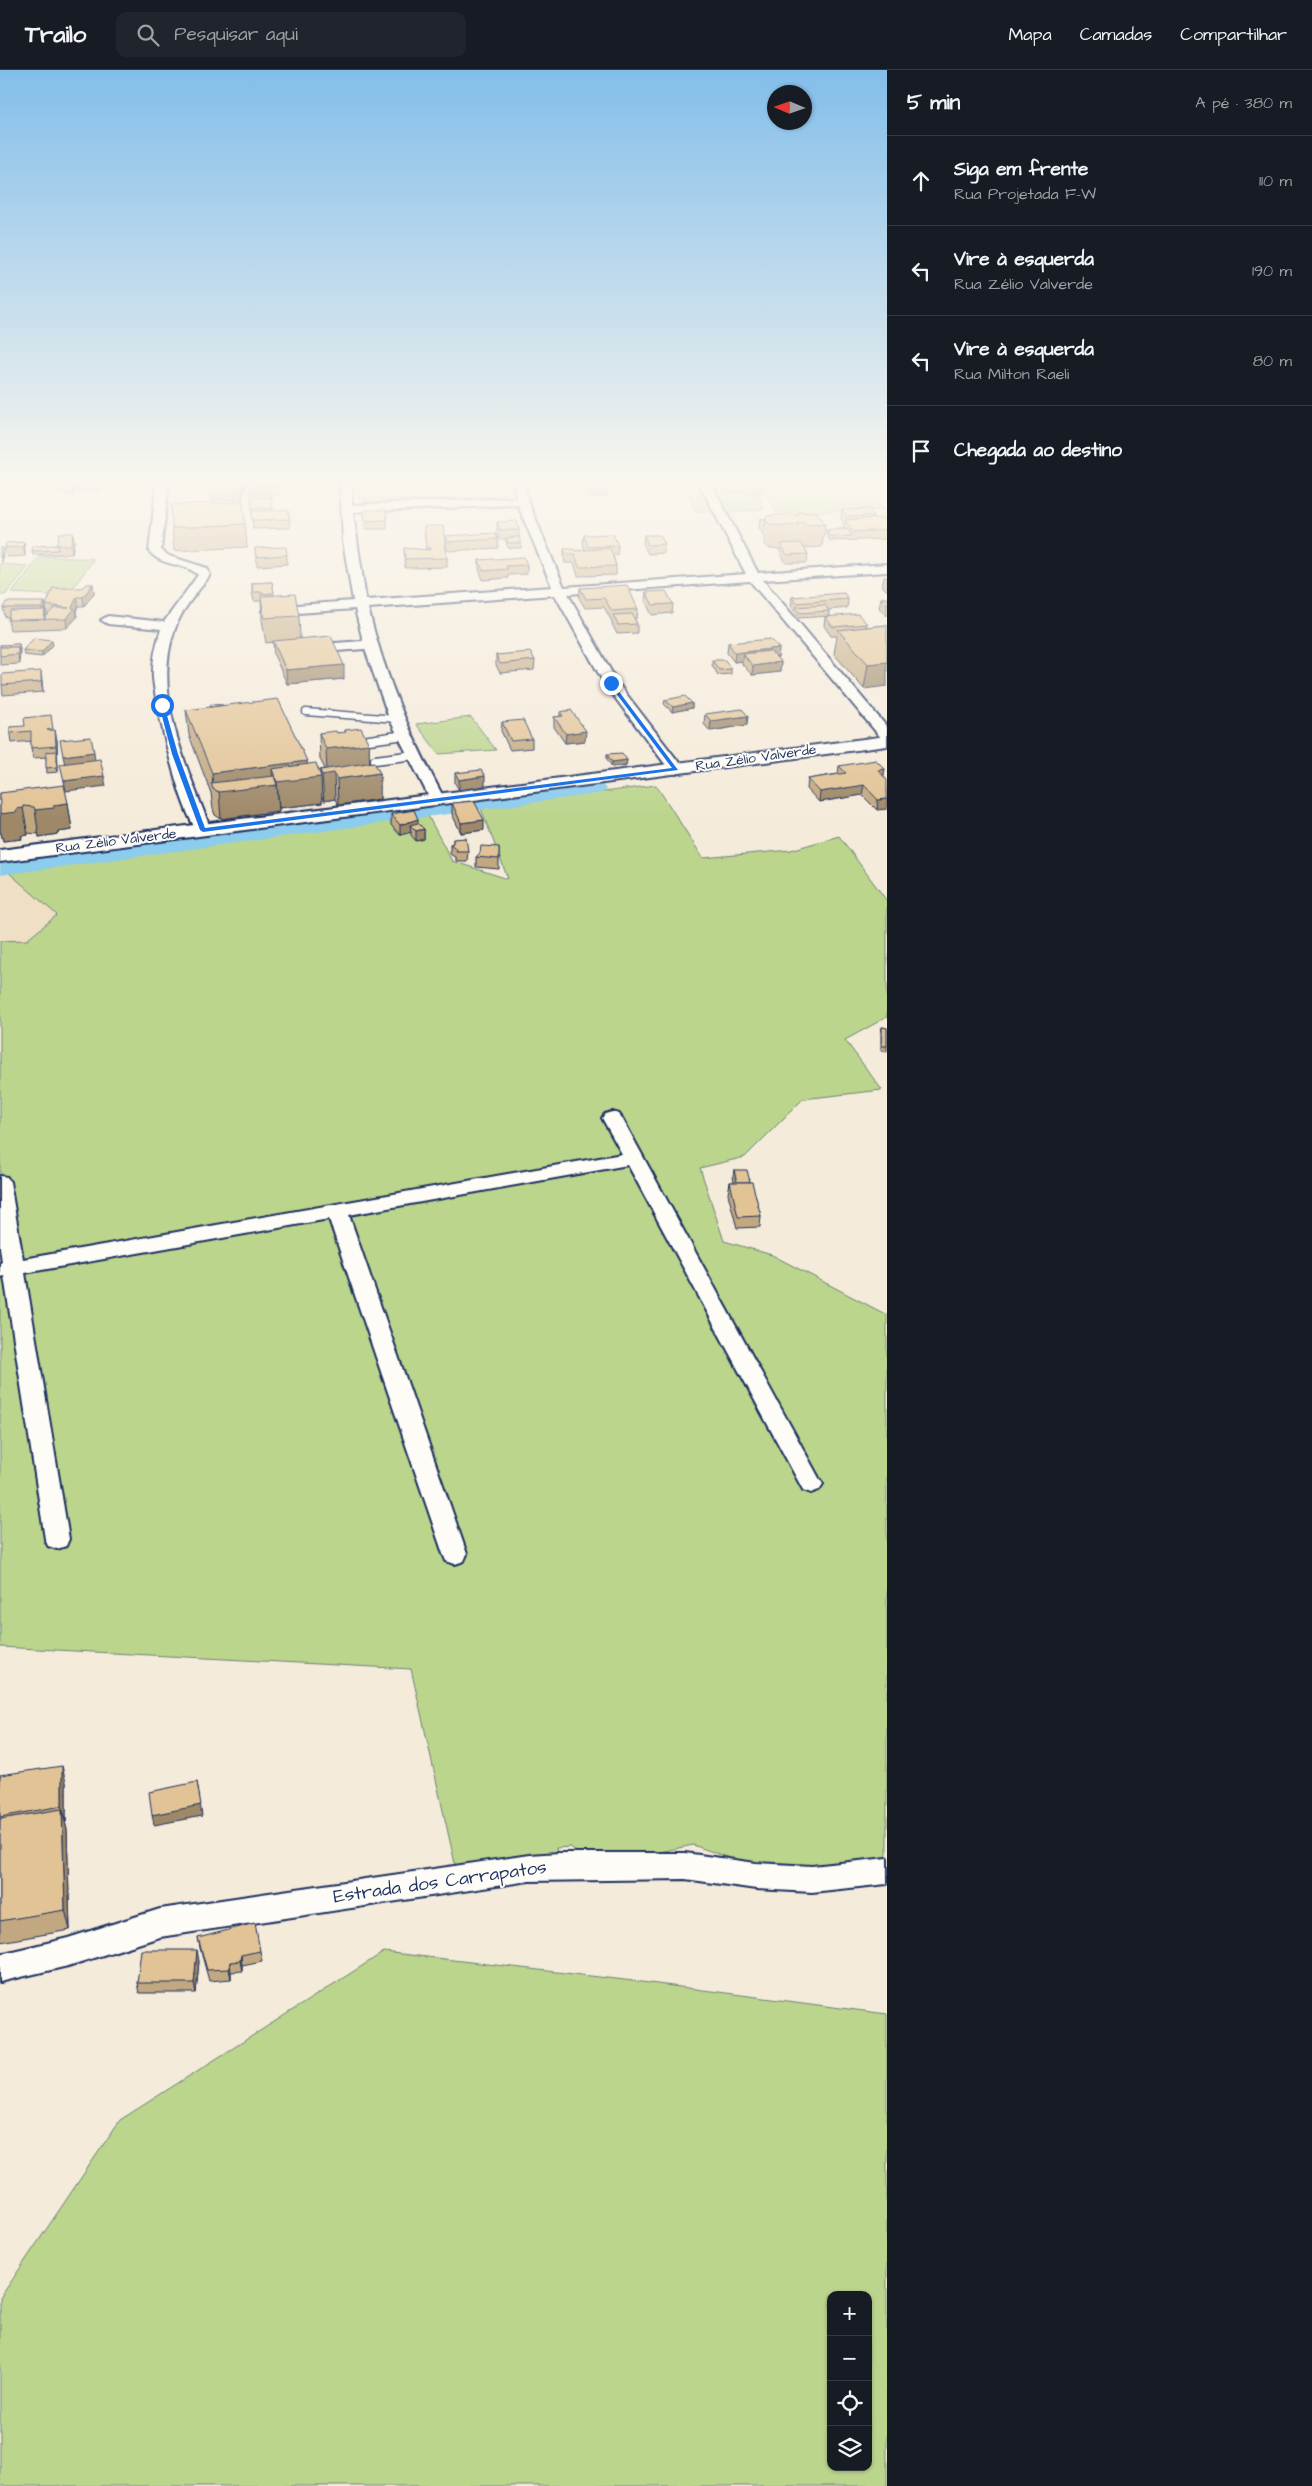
<!DOCTYPE html>
<html lang="pt">
<meta charset="utf-8">
<style>
:root{--surface:#171b24;--page:#20242c;--text:#f1f3f6;--muted:#9ea1a6;--line:#363941}
body{margin:0;font-family:"Architects Daughter",sans-serif;background:var(--page);color:var(--text)}
.controls{position:absolute;right:15px;bottom:15px;display:grid;overflow:hidden;border-radius:10px;box-shadow:0 1px 4px #0004}
.controls button{width:45px;height:45px;display:grid;place-items:center;padding:0;border:0;border-bottom:1px solid var(--line);background:var(--surface);color:var(--text);font:25px sans-serif}
.compass{position:absolute;left:767px;top:15px;width:45px;height:45px;border-radius:50%;background:var(--surface);box-shadow:0 1px 4px #0004;rotate:272deg}
.stop{position:absolute;width:15px;height:15px;margin:-11px;border:4px solid #1a73e8;border-radius:50%;background:#fff}
.stop.end{background:#1a73e8;border-color:#fff;box-shadow:0 1px 5px #0008}
.list{margin:0;padding:0;list-style:none}
h2{display:flex;justify-content:space-between;align-items:center;height:65px;margin:0;padding:0 20px;font-size:21px}
h2 small{font-size:16px;font-weight:400;color:var(--muted)}
.list li{display:grid;grid-template-columns:32px 1fr auto;gap:15px;align-items:center;box-sizing:border-box;height:90px;padding:0 20px;border-top:1px solid var(--line)}
.list b{display:block;font-size:19px;white-space:nowrap}
.list p{margin:0;font-size:16px;white-space:nowrap;color:var(--muted)}
.list em{font-size:16px;font-style:normal;color:var(--muted)}
.icon{flex:none;width:28px;height:28px;fill:none;stroke:currentColor;stroke-width:2;stroke-linecap:round;stroke-linejoin:round}
.map{position:relative;flex:none;width:887px;height:2416px;overflow:hidden}
header{display:flex;align-items:center;gap:30px;box-sizing:border-box;height:70px;padding:0 25px;background:var(--surface);border-bottom:1px solid var(--line)}
header strong{font-size:24px}
nav{display:flex;gap:28px;margin-inline-start:auto;font-size:18px}
.search{width:350px;height:45px;background:var(--page);display:flex;align-items:center;gap:12px;box-sizing:border-box;padding:0 18px;border-radius:10px;color:var(--muted);font-size:19px}
main{display:flex}
aside{flex:1;background:var(--surface)}
.map>svg:first-child{display:block}
.built{fill:#efdfc5}
.green{fill:#bbd58d;stroke:#6b8276;fill-rule:evenodd}
.lines{fill:none;stroke-linecap:round;stroke-linejoin:round}
.canal{fill:#8ccced;fill-rule:evenodd}
.service-far1-casing{stroke:#1b2f5e;stroke-width:9}
.service-casing{stroke:#1b2f5e;stroke-width:11}
.minor-casing{stroke:#1b2f5e;stroke-width:4}
.tertiary-casing{stroke:#1b2f5e;stroke-width:4}
.service-far1{stroke:#fdfcf7;stroke-width:6}
.service{stroke:#fdfcf7;stroke-width:8}
.minor{fill:#fdfcf7;fill-rule:evenodd}
.tertiary{fill:#fdfcf7;fill-rule:evenodd}
.wall{fill:#c2a880;stroke:#1b2f5e}
.shaded-wall{fill:#9e8868;stroke:#1b2f5e}
.building{fill:#e2c395;stroke:#1b2f5e}
.route{fill:#1a73e8}
.labels{text-anchor:middle;dominant-baseline:central;stroke-width:4;stroke-linejoin:round;paint-order:stroke}
.far-street-label{font-size:14px;fill:#1b2f5e;stroke:#fdfcf7}
.near-street-label{font-size:19px;fill:#1b2f5e;stroke:#fdfcf7}
</style>
<header>
<strong>Trailo</strong>
<div class="search"><svg class="icon" aria-label="search" viewBox="0 0 24 24"><circle cx="10" cy="10" r="6"/><path d="M15 15l6 6"/></svg>Pesquisar aqui</div>
<nav><a>Mapa</a><a>Camadas</a><a>Compartilhar</a></nav>
</header>
<main>
<div class="map">
<svg width="887" height="2416" viewBox="0 0 887 2416">
<rect width="100%" height="100%" fill="#f5ebda"/>
<filter id="ink" filterUnits="userSpaceOnUse"><feTurbulence type="fractalNoise" baseFrequency=".02" numOctaves="2"/><feDisplacementMap in="SourceGraphic" scale="10" xChannelSelector="R" yChannelSelector="G"/><feConvolveMatrix kernelMatrix="1 2 1 2 8 2 1 2 1" color-interpolation-filters="sRGB"/></filter>
<g filter="url(#ink)">
<!-- built -->
<path class="built" d="M0 802H8L57 845 27 870 0 871Z"/>
<!-- green -->
<g class="green">
<path d="M356 411H507L505 426 496 430 372 435 358 428Z"/>
<path d="M684 411H753L764 439 732 442 695 441Z"/>
<path d="M762 411H866L883 440 776 442Z"/>
<path d="M40 486 94 489 67 526 12 523Z"/>
<path d="M0 494 29 496 5 525H0Z"/>
<path d="M471 647 496 680 439 684 416 654Z"/>
<path d="M598 715 603 722 656 715 703 788 791 780 839 766 887 831V947L845 970 882 1020 803 1029 745 1087 700 1098 724 1171 772 1185 887 1245V1801L749 1795 693 1775 655 1783 582 1789 571 1777 556 1778 559 1796 456 1798 411 1599 0 1577V871L27 870 57 845 8 802 427 744 452 791 508 809 478 731Z"/>
<path d="M384 1882 642 1912 887 1944V2416H0V2228L120 2050ZM831 2225H868V2397H831Z"/>
</g>
<g class="lines">
<!-- canal -->
<path class="canal" d="M597 714 603 715 606 719 603 723 0 805V793Z"/>
<!-- service-far1 casing -->
<g class="service-far1-casing">
<path id="service-far1" d="M306 642 397 649"/>
</g>
<!-- service casing -->
<g class="service-casing">
<g id="service">
<path d="M355 672 405 665"/>
<path d="M375 690 415 685"/>
</g>
</g>
<!-- minor casing -->
<g class="minor-casing">
<g id="minor">
<path d="M157 411H169L161 480 169 486 207 498 210 505C198 522 182 538 175 559 151 624 188 699 211 760L203 765C183 760 155 632 153 608 152 591 156 575 161 559L108 554 101 550 108 546 164 552 198 505C185 492 161 497 149 481Z"/>
<path d="M340 411H352V435L516 428 513 411H525L528 431 564 517 746 504 698 411H710L758 503 887 494V502L763 510 887 657V670L882 669 750 511 568 524 617 612 684 699 676 704 671 702 604 613 555 525 368 538C386 610 410 665 445 730L437 735 432 733 389 648 365 579 307 583 300 579 307 575 363 571 355 539 269 545 262 541 269 537 353 531 343 471ZM518 435 552 517 366 530 353 442Z"/>
<path d="M612 1042 619 1044 622 1048 819 1408 823 1414 819 1420 811 1423 803 1420 628 1095 349 1145 467 1484 464 1491 455 1494 446 1491 443 1484 329 1149 25 1203 69 1469 66 1476 57 1479 48 1476 45 1469 4 1206 0 1207V1193L2 1192 0 1177V1106L7 1107 10 1112 23 1189 622 1084 602 1048 605 1044Z"/>
<path d="M559 1783H685L756 1793 812 1796 887 1788V1814L812 1822 756 1819 685 1809 529 1811 160 1867 68 1896 0 1912V1884L68 1868 160 1839 529 1785Z"/>
</g>
</g>
<!-- tertiary casing -->
<g class="tertiary-casing">
<path id="tertiary" d="M887 666V676L0 792V780Z"/>
</g>
<!-- service-far1 -->
<use href="#service-far1" class="service-far1"/>
<!-- service -->
<use href="#service" class="service"/>
<!-- minor -->
<use href="#minor" class="minor"/>
<!-- tertiary -->
<use href="#tertiary" class="tertiary"/>
</g>
<!-- wall -->
<g class="wall">
<path d="M0 411H30V414L0 415Z"/>
<path d="M59 411H102L100 421 75 422 74 419 73 425H67L66 422 60 423 59 414Z"/>
<path d="M245 411 246 420H243L242 430H211L210 421 225 414Z"/>
<path d="M249 411H279L280 424 250 425Z"/>
<path d="M721 411H763L764 413 763 422 726 423 721 413Z"/>
<path d="M588 417 607 423 606 427H590L588 421Z"/>
<path d="M271 427 273 440 290 449V458L253 459 251 428Z"/>
<path d="M364 440 387 450V459H365Z"/>
<path d="M842 440 873 446V448L887 454V469L830 471 826 464V460L844 459V454L841 448Z"/>
<path d="M798 443 825 454 822 477 804 478 808 484 807 493H786L780 482V479L769 478 764 474V466L759 458 760 449 797 445Z"/>
<path d="M497 452 519 460V467L521 473V478H508L506 472V469H499L497 461Z"/>
<path d="M245 454 247 477 174 481 172 458Z"/>
<path d="M424 456 447 488V497L405 498 404 478 426 480Z"/>
<path d="M73 463 74 472 72 484 33 485 32 481 57 475Z"/>
<path d="M584 465 618 476 617 485H613L616 496V505L578 506 574 493H565L564 488V479L575 481 585 480 583 474Z"/>
<path d="M644 465 665 474 664 483 648 484 643 474Z"/>
<path d="M446 466 498 469V478L448 481 446 475Z"/>
<path d="M24 472 25 481V486L7 487 5 478Z"/>
<path d="M255 478 287 485V494L257 496Z"/>
<path d="M479 490 527 495V504L508 505V508L483 510 479 499Z"/>
<path d="M884 507H887V521L882 516Z"/>
<path d="M272 512 274 525 299 546 300 569 344 609 287 614 274 585 273 572 266 573 262 550 261 531H254L252 522V513Z"/>
<path d="M93 514 94 523 84 536H78L76 541 77 547 67 558 10 560 8 550 9 547H5L3 538 45 532 46 546 48 544H47L46 535 81 518Z"/>
<path d="M580 518 638 539 637 548H634L637 554V563L617 564 612 554V550H611L604 537 585 538 579 528Z"/>
<path d="M646 522 673 534 672 543 652 545 645 531Z"/>
<path d="M792 527 848 529 847 538 828 540 829 541V546L799 548 791 536Z"/>
<path d="M881 528H887V546L879 538Z"/>
<path d="M825 547 867 554 866 557 887 555 864 619 834 584 837 566H831L824 556Z"/>
<path d="M728 573 779 578 778 588H777L781 592 780 602 752 605 742 594V591L734 592 727 583Z"/>
<path d="M19 574 20 579 19 594 0 595V575Z"/>
<path d="M53 575 42 587 24 585 23 580Z"/>
<path d="M496 585 535 590 534 600 500 603 496 595Z"/>
<path d="M712 590 731 599V604L718 605 712 595Z"/>
<path d="M42 610 43 622 3 625 2 615Z"/>
<path d="M665 630 692 633V638L672 642 664 634Z"/>
<path d="M186 640 307 691V694L320 705V700L325 699 320 689 319 663H345V660L369 674 370 693 380 703V729L338 735 335 729 324 731 322 727V733L279 738V737V741L221 749 215 745 213 739 211 723 189 665Z"/>
<path d="M560 642 585 671 565 673 554 657V647H560Z"/>
<path d="M705 644 747 655 710 661 704 654Z"/>
<path d="M502 652 532 669V678L510 680 501 661Z"/>
<path d="M10 657 53 660 57 670 58 702 47 703 46 687 33 688 31 678V671L12 673Z"/>
<path d="M607 684 627 690 626 695 612 697 607 689Z"/>
<path d="M839 696 885 699 877 740 862 725 819 732 807 719 808 709 838 704Z"/>
<path d="M455 703 485 716 459 720 455 713Z"/>
<path d="M0 723 68 733 72 760 58 762V764L39 767V764L27 763 28 765 21 766 22 769 3 771 1 763H0Z"/>
<path d="M452 733 484 760 461 763 452 744Z"/>
<path d="M391 744 418 753 424 759V769L416 771 411 765V762L400 765 391 755Z"/>
<path d="M453 769 468 781 467 791H456V788L450 784V774L453 773Z"/>
<path d="M499 777V799L476 797V787Z"/>
<path d="M882 957 887 958V982L881 981V963Z"/>
<path d="M734 1100 750 1112 761 1146 760 1157 737 1158 728 1124 730 1112H734L733 1106Z"/>
<path d="M0 1705 66 1712V1752H65L67 1760 70 1860 0 1872Z"/>
<path d="M198 1868 260 1881 262 1891 242 1895V1901L231 1902V1909L209 1911 200 1878Z"/>
<path d="M199 1891 196 1923H139L137 1913Z"/>
</g>
<!-- shaded-wall -->
<g class="shaded-wall">
<path d="M73 411H76L74 414V419L73 425 72 416Z"/>
<path d="M100 411H102L100 421 99 413Z"/>
<path d="M243 413 244 422 242 430 241 421Z"/>
<path d="M73 463 74 472 72 484 71 475Z"/>
<path d="M24 472 25 481V486L23 477Z"/>
<path d="M3 478V483L2 493 1 488Z"/>
<path d="M93 514 94 523 84 536 83 527Z"/>
<path d="M77 527 78 536 76 541 77 547 67 558 66 549Z"/>
<path d="M45 532 46 550H44L42 538Z"/>
<path d="M52 570 53 575 42 587V582Z"/>
<path d="M19 574 20 579 19 594 18 584Z"/>
<path d="M779 578 778 588 748 591 743 584 742 591 734 592 735 583Z"/>
<path d="M781 592 780 602 752 605 753 596Z"/>
<path d="M887 592V616L864 619 868 594Z"/>
<path d="M344 595V609L287 614 286 600Z"/>
<path d="M41 601 42 610 43 622 41 612Z"/>
<path d="M692 633V638L672 642 673 637Z"/>
<path d="M748 646 747 655 710 661 711 651Z"/>
<path d="M55 660 57 670 58 702 56 676Z"/>
<path d="M586 661 585 671 565 673 566 664Z"/>
<path d="M369 674 370 699 334 704 335 729 324 731 322 705 327 704 326 679Z"/>
<path d="M94 682 95 692 65 695 63 686Z"/>
<path d="M627 690 626 695 612 697V692Z"/>
<path d="M307 691 308 708 321 707 322 733 279 738 277 712 272 699 273 716 277 715 279 741 221 749 219 722 213 719 212 703Z"/>
<path d="M885 699 883 709 878 700Z"/>
<path d="M380 703V729L338 735 337 709Z"/>
<path d="M104 706 106 716 66 721 64 711Z"/>
<path d="M485 706V716L459 720V710Z"/>
<path d="M864 715 862 725 819 732 820 722Z"/>
<path d="M887 729V739L877 740 878 730Z"/>
<path d="M68 733 72 760 58 762V764L39 767 35 740 54 735Z"/>
<path d="M23 738 28 765 21 766 22 769 3 771 1 763H0V744L16 739Z"/>
<path d="M418 749V759L410 755 411 762 400 765V755Z"/>
<path d="M484 750V760L461 763V753Z"/>
<path d="M424 759V769L416 771V761Z"/>
<path d="M62 1696 66 1712V1752L62 1736Z"/>
<path d="M197 1712 202 1746 154 1755 152 1745Z"/>
<path d="M62 1739 67 1760 70 1860 65 1840Z"/>
<path d="M197 1880 199 1891 196 1923 194 1913Z"/>
<path d="M241 1885 242 1895V1901L240 1891Z"/>
<path d="M230 1892 231 1902V1909L229 1899Z"/>
</g>
<!-- building -->
<g class="building">
<path d="M59 411H73L72 416H65L66 414H59Z"/>
<path d="M74 411H100L99 413 74 414Z"/>
<path d="M225 411H245L246 416H243V413L225 414Z"/>
<path d="M249 411H279V415L250 417Z"/>
<path d="M725 411H763L764 413 727 414Z"/>
<path d="M243 413 241 421H210L212 414Z"/>
<path d="M588 417H605L607 423H590Z"/>
<path d="M271 427 273 438H252L251 428Z"/>
<path d="M243 432 245 454 172 458 171 435Z"/>
<path d="M869 439 873 446H846L842 440Z"/>
<path d="M288 440 290 449 252 450V441Z"/>
<path d="M364 440H386L387 450 365 451Z"/>
<path d="M817 442 825 454 805 455 804 452 797 453 799 455 782 456 772 455 766 451 767 446 791 444 793 446 799 445 798 443Z"/>
<path d="M883 448 887 454V460L853 462 845 450Z"/>
<path d="M760 449H766L765 457Z"/>
<path d="M517 451 519 460H500L497 452Z"/>
<path d="M424 456H443L447 488 405 489 404 478 430 480V478H426Z"/>
<path d="M847 459 852 466 831 467 826 460Z"/>
<path d="M59 463H73L71 475H57Z"/>
<path d="M495 463 498 469 448 472 446 466Z"/>
<path d="M613 464 618 476 588 477 584 465Z"/>
<path d="M644 465H660L665 474 648 475Z"/>
<path d="M519 467 521 473H508L506 468Z"/>
<path d="M24 472 23 477 5 478 6 473Z"/>
<path d="M801 473 808 484 787 485 781 474Z"/>
<path d="M57 475 58 480 32 481 33 476 58 475Z"/>
<path d="M286 477 287 485 256 487 255 478Z"/>
<path d="M0 478H3L1 488H0Z"/>
<path d="M610 478 616 496 579 497 575 484H566L564 479H574L575 481Z"/>
<path d="M524 487 527 495 506 496 508 499 483 501 479 490Z"/>
<path d="M272 512 274 523 261 524V522H253L252 513Z"/>
<path d="M87 514H93L83 527H77L72 538H75L66 549 8 550 10 541 45 540 44 549 54 538H69L46 535 53 518H81Z"/>
<path d="M627 515 638 539 612 541 604 528 586 529 580 518Z"/>
<path d="M666 521 673 534 653 535 646 522Z"/>
<path d="M844 523 848 529 796 533 792 527Z"/>
<path d="M295 524 299 546 264 548 261 526Z"/>
<path d="M881 528H887V536Z"/>
<path d="M6 532H45L42 538H3Z"/>
<path d="M825 535 829 541 800 543 796 537Z"/>
<path d="M632 544 637 554 618 555 613 545Z"/>
<path d="M858 544 867 554 833 557 825 547Z"/>
<path d="M887 555V592L868 594 838 560Z"/>
<path d="M331 566 344 595 286 600 273 571Z"/>
<path d="M34 568 52 570 42 582 23 580Z"/>
<path d="M771 569 779 578 735 583 728 573Z"/>
<path d="M19 574V581L18 577H0V575Z"/>
<path d="M0 577H18V584L0 586Z"/>
<path d="M770 581 781 592 753 596 743 584Z"/>
<path d="M530 582 535 590 500 594 496 585Z"/>
<path d="M712 590H725L731 599 719 600Z"/>
<path d="M41 601V612L2 615V604Z"/>
<path d="M685 626 692 633 673 637 665 630Z"/>
<path d="M278 629 307 691 212 703 186 640Z"/>
<path d="M211 634 223 635 210 637Z"/>
<path d="M742 639 748 646 711 651 705 644Z"/>
<path d="M571 640 586 661 566 664 554 647 563 646 560 642Z"/>
<path d="M51 645 53 659 47 660H55L56 676 31 678V661L10 663V657L25 656 24 648Z"/>
<path d="M523 650 532 669 511 671 502 652Z"/>
<path d="M361 658 369 674 326 679 319 663 336 661 337 663 346 662 345 660Z"/>
<path d="M91 667 94 682 63 686 60 670Z"/>
<path d="M57 681V697L46 698V682Z"/>
<path d="M622 683 627 690 612 692 607 684Z"/>
<path d="M100 689 104 706 64 711 60 694Z"/>
<path d="M876 690 885 699 878 700 887 710V729L878 730 864 715 820 722 808 709 846 703 839 696Z"/>
<path d="M374 692 380 703 337 709 334 703 322 705 320 700Z"/>
<path d="M316 693 321 707 277 712 272 699Z"/>
<path d="M481 700 485 706 459 710 455 703Z"/>
<path d="M274 706 277 715 219 722 213 719 211 713Z"/>
<path d="M64 715 68 733 54 735V738L35 740 34 737 23 736V738L16 739 17 742 0 744V723Z"/>
<path d="M474 731 484 750 461 753 452 733Z"/>
<path d="M414 740 418 749 400 755 391 744Z"/>
<path d="M418 753 424 759 416 761 410 755Z"/>
<path d="M466 768 468 781H456L457 779 450 774 453 773V769Z"/>
<path d="M481 776 499 777V789L476 787 480 783Z"/>
<path d="M882 957 887 958V976H882Z"/>
<path d="M734 1100H747L750 1112H737Z"/>
<path d="M730 1112H752L761 1146 738 1147Z"/>
<path d="M62 1696V1736L0 1747V1705Z"/>
<path d="M197 1712 201 1735 152 1745 149 1722Z"/>
<path d="M62 1739 65 1840 0 1851V1749Z"/>
<path d="M255 1853 260 1881 241 1885 240 1891 230 1892 229 1899 207 1900 198 1868Z"/>
<path d="M141 1880H197L194 1913H137Z"/>
</g>
</g>
<!-- sky -->
<linearGradient id="sky" x2="0" y2="1"><stop stop-color="#83beea"/><stop offset="0.55" stop-color="#faf6ee"/><stop offset="1" stop-color="#faf6ee" stop-opacity="0"/></linearGradient>
<rect width="887" height="749" fill="url(#sky)"/>
<!-- route -->
<path class="route" d="M611 611 678 700 203 762 200 760 172 684 159 635H164L178 684 205 758 672 698 609 614Z"/>
<g class="labels">
<!-- far-street labels -->
<g class="far-street-label">
<text transform="translate(756 688) rotate(-8)">Rua Zélio Valverde</text>
<text transform="translate(116 771) rotate(-7)">Rua Zélio Valverde</text>
</g>
<!-- near-street labels -->
<g class="near-street-label">
<text transform="translate(440 1812) rotate(-8)">Estrada dos Carrapatos</text>
</g>
</g>
</svg>
<div class="controls">
<button>+</button>
<button>−</button>
<button><svg class="icon" aria-label="locate" viewBox="0 0 24 24"><circle cx="12" cy="12" r="6"/><path d="M12 2v4M12 18v4M2 12h4M18 12h4"/></svg></button>
<button><svg class="icon" aria-label="layers" viewBox="0 0 24 24"><path d="M12 4l9 5-9 5-9-5zM3 14l9 5 9-5"/></svg></button>
</div>
<svg class="compass" viewBox="-18 -18 36 36"><path d="M0-13l5 13h-10z" fill="#e53935"/><path d="M0 13l5-13h-10z" fill="#9ea1a6"/></svg>
<div class="stop" style="left:162px;top:635px"></div>
<div class="stop end" style="left:611px;top:613px"></div>
</div>
<aside>
<h2>5 min<small>A pé · 380 m</small></h2>
<ul class="list">
<li><svg class="icon" aria-label="ahead" viewBox="0 0 24 24"><path d="M12 20V5M6 11l6-6 6 6"/></svg><div><b>Siga em frente</b><p>Rua Projetada F-W</p></div><em>110 m</em></li>
<li><svg class="icon" aria-label="left" viewBox="0 0 24 24"><path d="M17 20v-9H6M10 6l-5 5 5 5"/></svg><div><b>Vire à esquerda</b><p>Rua Zélio Valverde</p></div><em>190 m</em></li>
<li><svg class="icon" aria-label="left" viewBox="0 0 24 24"><path d="M17 20v-9H6M10 6l-5 5 5 5"/></svg><div><b>Vire à esquerda</b><p>Rua Milton Raeli</p></div><em>80 m</em></li>
<li><svg class="icon" aria-label="arrive" viewBox="0 0 24 24"><path d="M6 21V4h12l-3 4 3 4H6"/></svg><div><b>Chegada ao destino</b></div></li>
</ul>
</aside>
</main>
